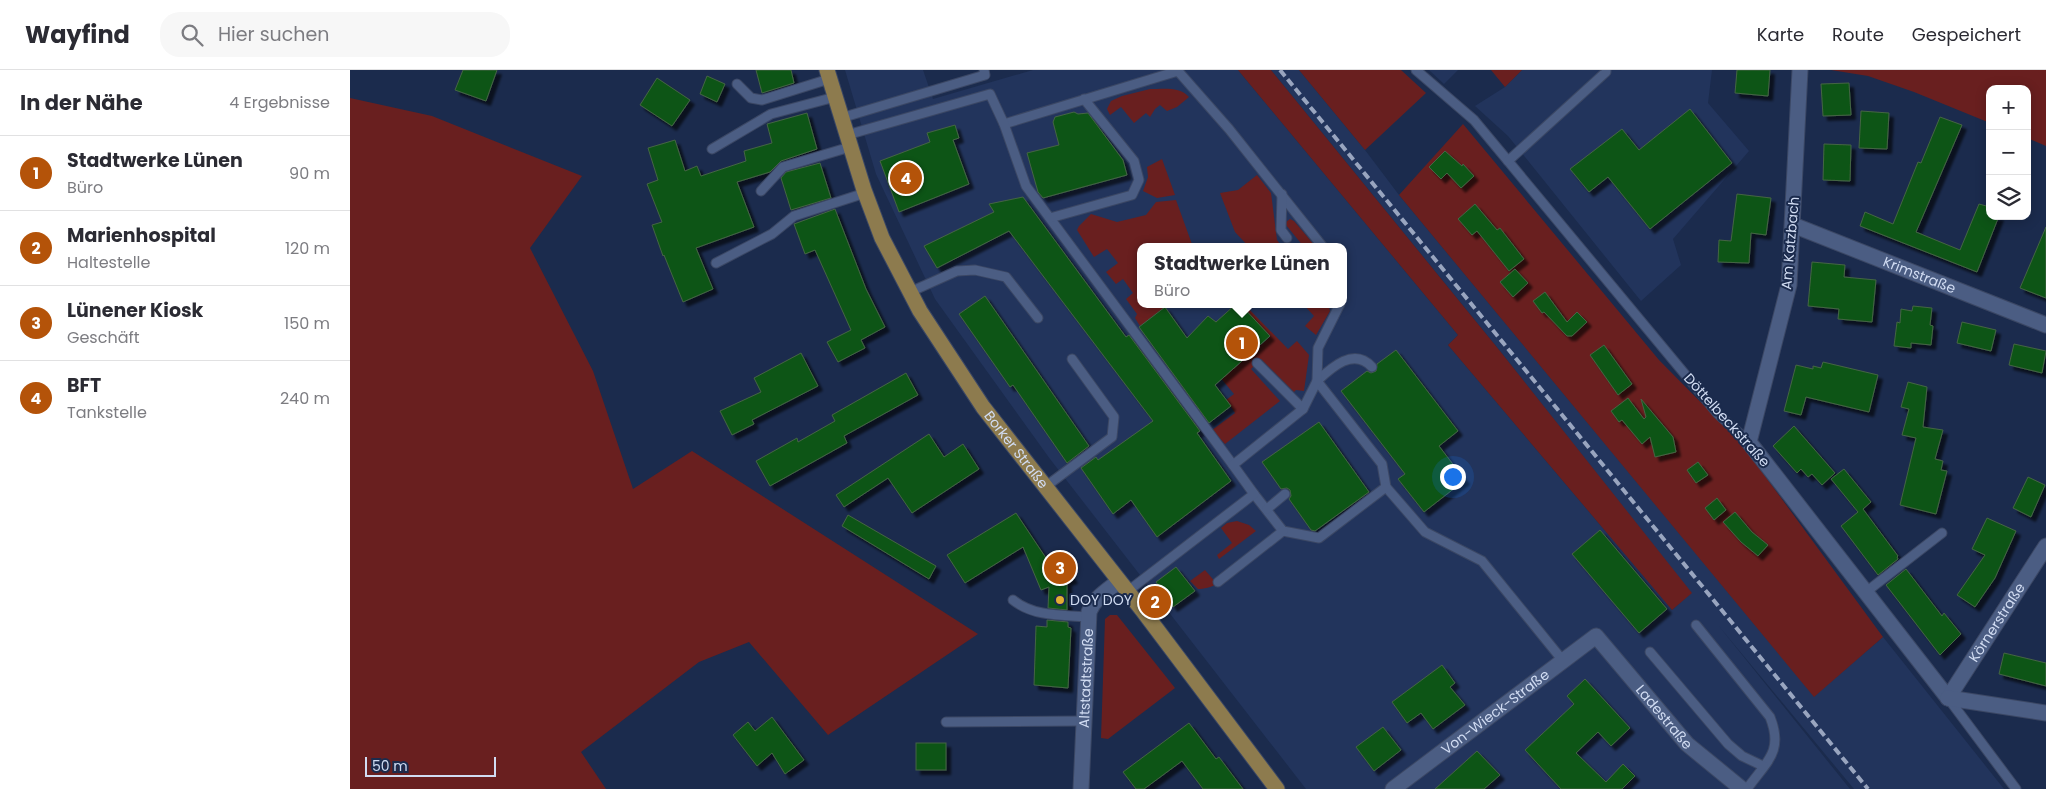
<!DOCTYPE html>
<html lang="de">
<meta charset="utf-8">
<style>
:root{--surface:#fff;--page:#f7f7f7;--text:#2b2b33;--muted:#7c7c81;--line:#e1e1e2;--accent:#b45309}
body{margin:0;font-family:Poppins,sans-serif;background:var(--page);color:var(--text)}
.controls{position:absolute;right:15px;top:15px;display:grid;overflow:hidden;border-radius:10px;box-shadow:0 2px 12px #0003}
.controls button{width:45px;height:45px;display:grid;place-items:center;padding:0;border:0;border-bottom:1px solid var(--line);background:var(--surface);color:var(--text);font:25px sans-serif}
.scale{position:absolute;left:15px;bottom:12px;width:131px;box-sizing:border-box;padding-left:5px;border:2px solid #d1dcf2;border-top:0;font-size:14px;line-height:18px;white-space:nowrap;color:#d1dcf2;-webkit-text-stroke:4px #1b2b4d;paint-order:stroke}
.you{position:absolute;left:1102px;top:406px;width:18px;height:18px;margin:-12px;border:4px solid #fff;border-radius:50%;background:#1a73e8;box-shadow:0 0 0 8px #1a73e833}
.badge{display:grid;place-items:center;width:32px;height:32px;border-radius:50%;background:var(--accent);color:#fff;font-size:16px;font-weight:700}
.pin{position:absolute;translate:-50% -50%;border:2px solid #fff;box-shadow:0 1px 5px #0006}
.popup{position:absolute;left:787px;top:173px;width:210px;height:65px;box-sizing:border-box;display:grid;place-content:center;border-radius:10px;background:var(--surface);filter:drop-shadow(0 1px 4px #0005);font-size:16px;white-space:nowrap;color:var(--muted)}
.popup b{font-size:19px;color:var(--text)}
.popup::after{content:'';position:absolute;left:50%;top:100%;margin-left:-10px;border:10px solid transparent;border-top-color:var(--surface)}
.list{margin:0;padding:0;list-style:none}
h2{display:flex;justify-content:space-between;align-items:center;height:65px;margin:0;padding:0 20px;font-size:21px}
h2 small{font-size:16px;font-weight:400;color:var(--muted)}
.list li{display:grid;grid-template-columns:32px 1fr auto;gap:15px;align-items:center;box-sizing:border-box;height:75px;padding:0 20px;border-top:1px solid var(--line)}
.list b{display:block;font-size:19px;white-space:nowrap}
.list p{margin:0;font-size:16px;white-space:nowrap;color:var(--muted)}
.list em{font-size:16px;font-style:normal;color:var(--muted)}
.icon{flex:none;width:28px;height:28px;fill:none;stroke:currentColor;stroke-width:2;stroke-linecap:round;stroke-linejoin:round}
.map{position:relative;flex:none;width:1696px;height:719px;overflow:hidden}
header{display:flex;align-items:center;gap:30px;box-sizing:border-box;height:70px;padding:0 25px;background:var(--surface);border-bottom:1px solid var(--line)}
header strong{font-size:24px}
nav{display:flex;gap:28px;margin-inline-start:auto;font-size:18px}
.search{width:350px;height:45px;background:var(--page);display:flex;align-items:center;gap:12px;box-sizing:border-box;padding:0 18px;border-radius:20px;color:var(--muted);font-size:19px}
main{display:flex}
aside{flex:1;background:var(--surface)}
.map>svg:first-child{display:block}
.built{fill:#22345c;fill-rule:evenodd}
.green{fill:#691f1f}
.building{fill:#105517;stroke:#446544;filter:url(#shadow)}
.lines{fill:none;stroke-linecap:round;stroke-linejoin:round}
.lane-casing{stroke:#3b4764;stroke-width:11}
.street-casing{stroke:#3b4764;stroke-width:17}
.primary-casing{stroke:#3b4764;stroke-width:17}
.lane{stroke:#4b5d83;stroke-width:9}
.street{stroke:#4b5d83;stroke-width:15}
.primary{stroke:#8d7b4e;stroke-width:15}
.rail{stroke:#99a5bf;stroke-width:4;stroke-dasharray:8 4;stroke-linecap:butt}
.poi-dot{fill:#e2ae34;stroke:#1b2b4d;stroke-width:2}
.labels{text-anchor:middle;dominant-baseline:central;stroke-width:4;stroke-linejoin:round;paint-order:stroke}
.street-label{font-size:14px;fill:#d1dcf2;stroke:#1b2b4d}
.poi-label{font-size:14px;fill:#d1dcf2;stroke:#1b2b4d;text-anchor:start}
</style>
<header>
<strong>Wayfind</strong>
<div class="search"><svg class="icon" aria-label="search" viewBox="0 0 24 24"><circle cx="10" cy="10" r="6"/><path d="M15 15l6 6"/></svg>Hier suchen</div>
<nav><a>Karte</a><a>Route</a><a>Gespeichert</a></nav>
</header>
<main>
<aside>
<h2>In der Nähe<small>4 Ergebnisse</small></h2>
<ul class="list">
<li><span class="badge">1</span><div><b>Stadtwerke Lünen</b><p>Büro</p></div><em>90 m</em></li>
<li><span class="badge">2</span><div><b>Marienhospital</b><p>Haltestelle</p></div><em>120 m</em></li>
<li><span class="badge">3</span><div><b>Lünener Kiosk</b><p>Geschäft</p></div><em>150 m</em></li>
<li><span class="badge">4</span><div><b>BFT</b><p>Tankstelle</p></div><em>240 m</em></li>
</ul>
</aside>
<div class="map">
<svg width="1696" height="719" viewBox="0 0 1696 719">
<defs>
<filter id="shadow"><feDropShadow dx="4.5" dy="4.5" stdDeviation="1" flood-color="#0009"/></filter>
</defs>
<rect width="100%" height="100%" fill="#1b2b4d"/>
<!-- built -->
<g class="built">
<path d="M495 0H573L583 29 683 0H888L1108 265 1098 275 1322 540 1341 523 1150 281 921 0H949L1015 80 1049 125 1464 626 1533 567 1654 719H1504L1368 555 1500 719H956L700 389 585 229 526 104ZM791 177H993V234H791Z"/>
<path d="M1079 0H1108L1094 14Z"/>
<path d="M1172 0H1362L1358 33 1399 81 1323 169 1331 195 1291 231 1158 66 1125 36 1155 17Z"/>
</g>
<!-- green -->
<g class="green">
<path d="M888 0H921L1150 281 1342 523 1322 540 1098 275 1108 265Z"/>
<path d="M949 0H1051L1076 23 1015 80Z"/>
<path d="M1141 0H1172L1155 17Z"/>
<path d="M1481 0H1696V76L1677 68V19H1640V53L1564 22 1518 6Z"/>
<path d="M800 19C812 19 830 16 839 27L827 37 817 41 810 35 805 39 800 47 796 43 784 53 771 37 760 45 757 39 761 31 772 26Z"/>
<path d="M0 28 82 46 232 106 180 178 243 301 283 419 342 381 628 564 478 665 399 572 349 592 231 682 256 719H0Z"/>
<path d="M1113 54 1309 290 1390 372 1533 567 1464 627 1049 125Z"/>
<path d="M812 89 825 125 807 128 793 121 798 107 797 97Z"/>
<path d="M907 105 921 123 927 170 932 177H899L885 162 870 123 888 120Z"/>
<path d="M826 130 843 177H791V234H825L815 237 790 256 785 248 787 244 776 229 783 223 773 209 766 214 756 202 768 193 757 179 744 187 727 160 729 156 741 144 767 152 796 145 806 132Z"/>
<path d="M940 149 944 151 966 177H954L936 155V152Z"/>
<path d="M890 234H894L938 279 947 271 959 285 954 321 946 320 944 322 911 289 901 299 930 331 875 374 862 360 885 343 876 330 884 324 854 288 862 280 881 301 920 267Z"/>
<path d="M953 234H978L980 241 966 265 955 256 964 246Z"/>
<path d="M887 451 899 455 906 461 869 489 867 485 882 473 871 458 877 453Z"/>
<path d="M855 500 867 514C862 517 853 519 848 519L840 511Z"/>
<path d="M760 545H767L825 618 758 669 751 668 755 549Z"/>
</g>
<!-- building -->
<g class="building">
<path d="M113 0H147L136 31 105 20Z"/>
<path d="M406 0H441L444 13 412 23Z"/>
<path d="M1387 0H1420L1418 26 1385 23Z"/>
<path d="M357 6 375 14 367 32 350 24Z"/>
<path d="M307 8 340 30 322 56 290 35Z"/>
<path d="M1499 13 1501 45 1473 46 1471 14Z"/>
<path d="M1340 39 1382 93 1300 159 1258 107 1239 122 1220 99 1272 59 1289 80Z"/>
<path d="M1511 41 1539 43 1537 79 1509 78Z"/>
<path d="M724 42 728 44 738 43 773 90 777 105 693 128 688 122 677 83 709 75 703 52 705 47Z"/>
<path d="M457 43 467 79 431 91 420 102 387 112 404 157 346 178 363 219 333 232 314 185 313 186 302 155 312 152 297 114 308 110 298 78 325 70 335 101 347 96 351 106 396 91 394 81 422 73 417 54Z"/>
<path d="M1590 47 1612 55 1566 162 1610 180 1629 134 1640 137V146H1649L1627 202 1510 156 1515 142 1543 154 1568 92 1571 93Z"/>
<path d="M605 55 609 68 603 70 619 114 549 142 530 91 580 72 577 63Z"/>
<path d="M1474 74 1501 75 1500 111 1473 110Z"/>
<path d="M1095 81 1112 96 1113 94 1124 106 1111 118 1097 103 1091 109 1079 97Z"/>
<path d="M470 93 481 128 441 140 431 108 436 102Z"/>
<path d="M1387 124 1421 128 1416 165 1401 163 1399 193 1368 192 1369 170 1381 171Z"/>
<path d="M673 127 776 267 779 265 850 361 847 363 881 411 807 467 781 430 763 444 731 398 746 387 748 390 803 351 659 161 587 198 574 176 644 142 639 134Z"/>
<path d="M1125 134 1147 160 1150 158 1174 189 1159 201 1127 161 1122 165 1108 149Z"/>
<path d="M485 139 516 219 535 257 511 270 515 278 488 292 477 272 501 260 465 180 455 184 444 154Z"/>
<path d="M1696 157V228L1670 218Z"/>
<path d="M1462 192 1495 195 1494 207 1526 210 1522 252 1488 249 1489 239 1458 236Z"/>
<path d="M1165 199 1178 213 1163 227 1150 212Z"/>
<path d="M1195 222 1217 252 1227 242 1237 252 1222 266H1217L1194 242 1192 243 1183 231Z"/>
<path d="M635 226 739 376 717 393 663 315 660 317 609 244Z"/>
<path d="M886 234H890L920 266 865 315 881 336 859 353 789 257 815 237 837 268 858 246 866 252Z"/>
<path d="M1563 236 1582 238 1580 255 1583 256 1581 275 1561 273V278L1544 276 1547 252 1550 253 1551 239 1562 241Z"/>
<path d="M1612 252 1646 260 1641 281 1607 273Z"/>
<path d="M1664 274 1696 281 1692 303 1659 295Z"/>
<path d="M1254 275 1282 314 1268 325 1240 285Z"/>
<path d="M1046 280 1108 361 1089 376 1115 410 1074 442 1048 409 1055 404 991 321 1017 301 1021 303 1026 301 1027 294Z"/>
<path d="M451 283 468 316 402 350 404 354 382 365 370 341 411 322 404 308Z"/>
<path d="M1473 292 1528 305 1519 342 1456 327 1451 345 1434 341 1446 295 1463 299V296L1471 298Z"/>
<path d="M556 303 568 325 494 366 497 373 420 416 406 391 447 368 448 372 485 351 482 345Z"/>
<path d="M1558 312 1577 317 1573 357 1593 360 1585 389 1593 391 1591 400 1597 401 1586 444 1550 435 1566 368 1552 365 1559 339 1551 337Z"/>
<path d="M1278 328 1294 349 1296 347 1291 329 1323 367 1326 382 1305 387 1300 367 1292 374 1272 350 1269 352 1261 341Z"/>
<path d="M969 352 1019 422 965 461 961 460 939 429 941 426 940 420 937 418 931 419 912 392Z"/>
<path d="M1444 356 1485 403 1472 415 1462 404 1458 407 1451 399 1447 403 1423 376Z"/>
<path d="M579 364 594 387 613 374 629 399 562 443 538 408 494 437 486 425Z"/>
<path d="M1348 392 1358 405 1346 413 1337 400Z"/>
<path d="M1494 399 1521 432 1513 439 1548 486 1547 487 1548 489 1528 505 1491 456 1508 442 1481 409Z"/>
<path d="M1678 407 1695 415 1681 447 1663 438Z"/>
<path d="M1367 428 1376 440 1364 450 1355 438Z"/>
<path d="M1385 442 1402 462 1418 475 1408 486 1391 472 1373 452Z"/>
<path d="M666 443 696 488 707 483 723 509 717 511V540L698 538 699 517 691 520 673 477 615 513 597 485Z"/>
<path d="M498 445 586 496 579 509 492 456Z"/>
<path d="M1637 448 1666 461 1645 508 1625 537 1607 525 1635 485 1622 479Z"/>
<path d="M1250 460 1317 539 1289 563 1222 484Z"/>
<path d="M826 497 845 521 823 537 806 512Z"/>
<path d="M1556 499 1592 546 1594 543 1611 564 1590 585 1536 515Z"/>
<path d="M697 550 718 552V557L721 558 718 618 684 615 686 556 697 557Z"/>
<path d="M1654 583 1696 593V616L1649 604Z"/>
<path d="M1092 595 1105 613 1100 617 1115 635 1083 659 1071 643 1057 653 1042 632Z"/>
<path d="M1235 609 1280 658 1261 676 1248 662 1226 683 1256 712 1273 694 1285 706 1272 719H1211L1175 680 1224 634 1217 626Z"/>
<path d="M422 647 454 690 435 704 422 683 407 696 383 665 398 652 405 661Z"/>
<path d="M839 653 866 689 869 687 893 719H853L832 691 794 719H786L773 702Z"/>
<path d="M1033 657 1051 680 1024 701 1006 677Z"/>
<rect x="566" y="673" width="30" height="27"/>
<path d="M1127 681 1150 705 1134 719H1085Z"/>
</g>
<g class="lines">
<!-- lane casing -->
<g class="lane-casing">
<g id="lane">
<path d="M1066 0 1124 50 1368 344 1399 372"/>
<path d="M387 14 401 28 412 30 479 9"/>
<path d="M491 48 635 5 634 0"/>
<path d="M654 54 828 1 879 59 973 177"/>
<path d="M497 65 640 24 654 54 676 116 883 395"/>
<path d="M362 79 421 44 485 27"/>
<path d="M1158 91 1256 2V0"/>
<path d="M411 121 433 97 500 77"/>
<path d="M932 124 931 160 937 168"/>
<path d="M700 148 782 125 789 110 784 91 734 29"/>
<path d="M366 193 422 164 444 146 515 123"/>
<path d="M560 222 607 201 625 200 656 207 688 248"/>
<path d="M907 293 953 339"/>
<path d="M1022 297C1004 277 982 297 967 311L1032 394 1036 417 1075 462 1132 491 1214 592"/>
<path d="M695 417 762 367 764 347 722 289"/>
<path d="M904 424 933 461 969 468 1036 417"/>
<path d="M917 439 935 424"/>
<path d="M868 512 933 461"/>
<path d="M778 521 904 424 883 395 953 339 967 311 968 278 990 234"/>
<path d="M1516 522 1592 463"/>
<path d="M663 530C684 547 713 545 739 547"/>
<path d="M1346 555 1420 647C1434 682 1416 692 1397 719"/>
<path d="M1300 582 1378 674 1392 686 1413 696"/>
<path d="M1598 628 1666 719"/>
<path d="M596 652 733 651"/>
</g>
</g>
<!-- street casing -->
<g class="street-casing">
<g id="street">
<path d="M1450 0 1439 215 1399 372 1598 628"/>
<path id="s1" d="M1443 155 1696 255"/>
<path id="s2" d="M1598 628 1696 476"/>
<path d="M1598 628 1696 643"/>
<path id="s3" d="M731 719 739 542C744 528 758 520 769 511"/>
<path id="s4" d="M1043 719 1246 566 1337 674 1392 719"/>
</g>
</g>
<!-- primary casing -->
<g class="primary-casing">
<g id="primary">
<path id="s5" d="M477 0 514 120 532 168 570 241 633 337 793 541 927 719"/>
</g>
</g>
<!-- lane -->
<use href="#lane" class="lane"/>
<!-- street -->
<use href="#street" class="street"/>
<!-- primary -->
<use href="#primary" class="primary"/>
<!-- rail -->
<path class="rail" d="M930 0 1518 719"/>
</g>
<!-- markers -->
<circle class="poi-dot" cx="710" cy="530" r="5"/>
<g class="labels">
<!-- street labels -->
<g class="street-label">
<text transform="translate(1440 173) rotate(-85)">Am Katzbach</text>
<text stroke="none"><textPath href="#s1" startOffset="136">Krimstraße</textPath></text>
<text transform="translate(1377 350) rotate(48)">Döttelbeckstraße</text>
<text stroke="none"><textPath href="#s5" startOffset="428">Borker Straße</textPath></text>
<text stroke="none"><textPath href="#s2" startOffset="90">Körnerstraße</textPath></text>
<text stroke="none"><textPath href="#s3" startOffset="111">Altstadtstraße</textPath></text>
<text stroke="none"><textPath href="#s4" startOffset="128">Von-Wieck-Straße</textPath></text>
<text stroke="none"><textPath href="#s4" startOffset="360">Ladestraße</textPath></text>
</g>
<!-- poi labels -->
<g class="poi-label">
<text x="720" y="530">DOY DOY</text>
</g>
</g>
</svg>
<div class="controls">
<button>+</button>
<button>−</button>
<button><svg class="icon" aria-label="layers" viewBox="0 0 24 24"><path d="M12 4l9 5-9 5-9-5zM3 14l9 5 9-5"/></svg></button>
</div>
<div class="scale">50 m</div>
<div class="you"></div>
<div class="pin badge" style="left:892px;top:273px">1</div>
<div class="popup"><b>Stadtwerke Lünen</b>Büro</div>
<div class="pin badge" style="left:805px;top:532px">2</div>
<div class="pin badge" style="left:710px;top:498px">3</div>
<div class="pin badge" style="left:556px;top:108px">4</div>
</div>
</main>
